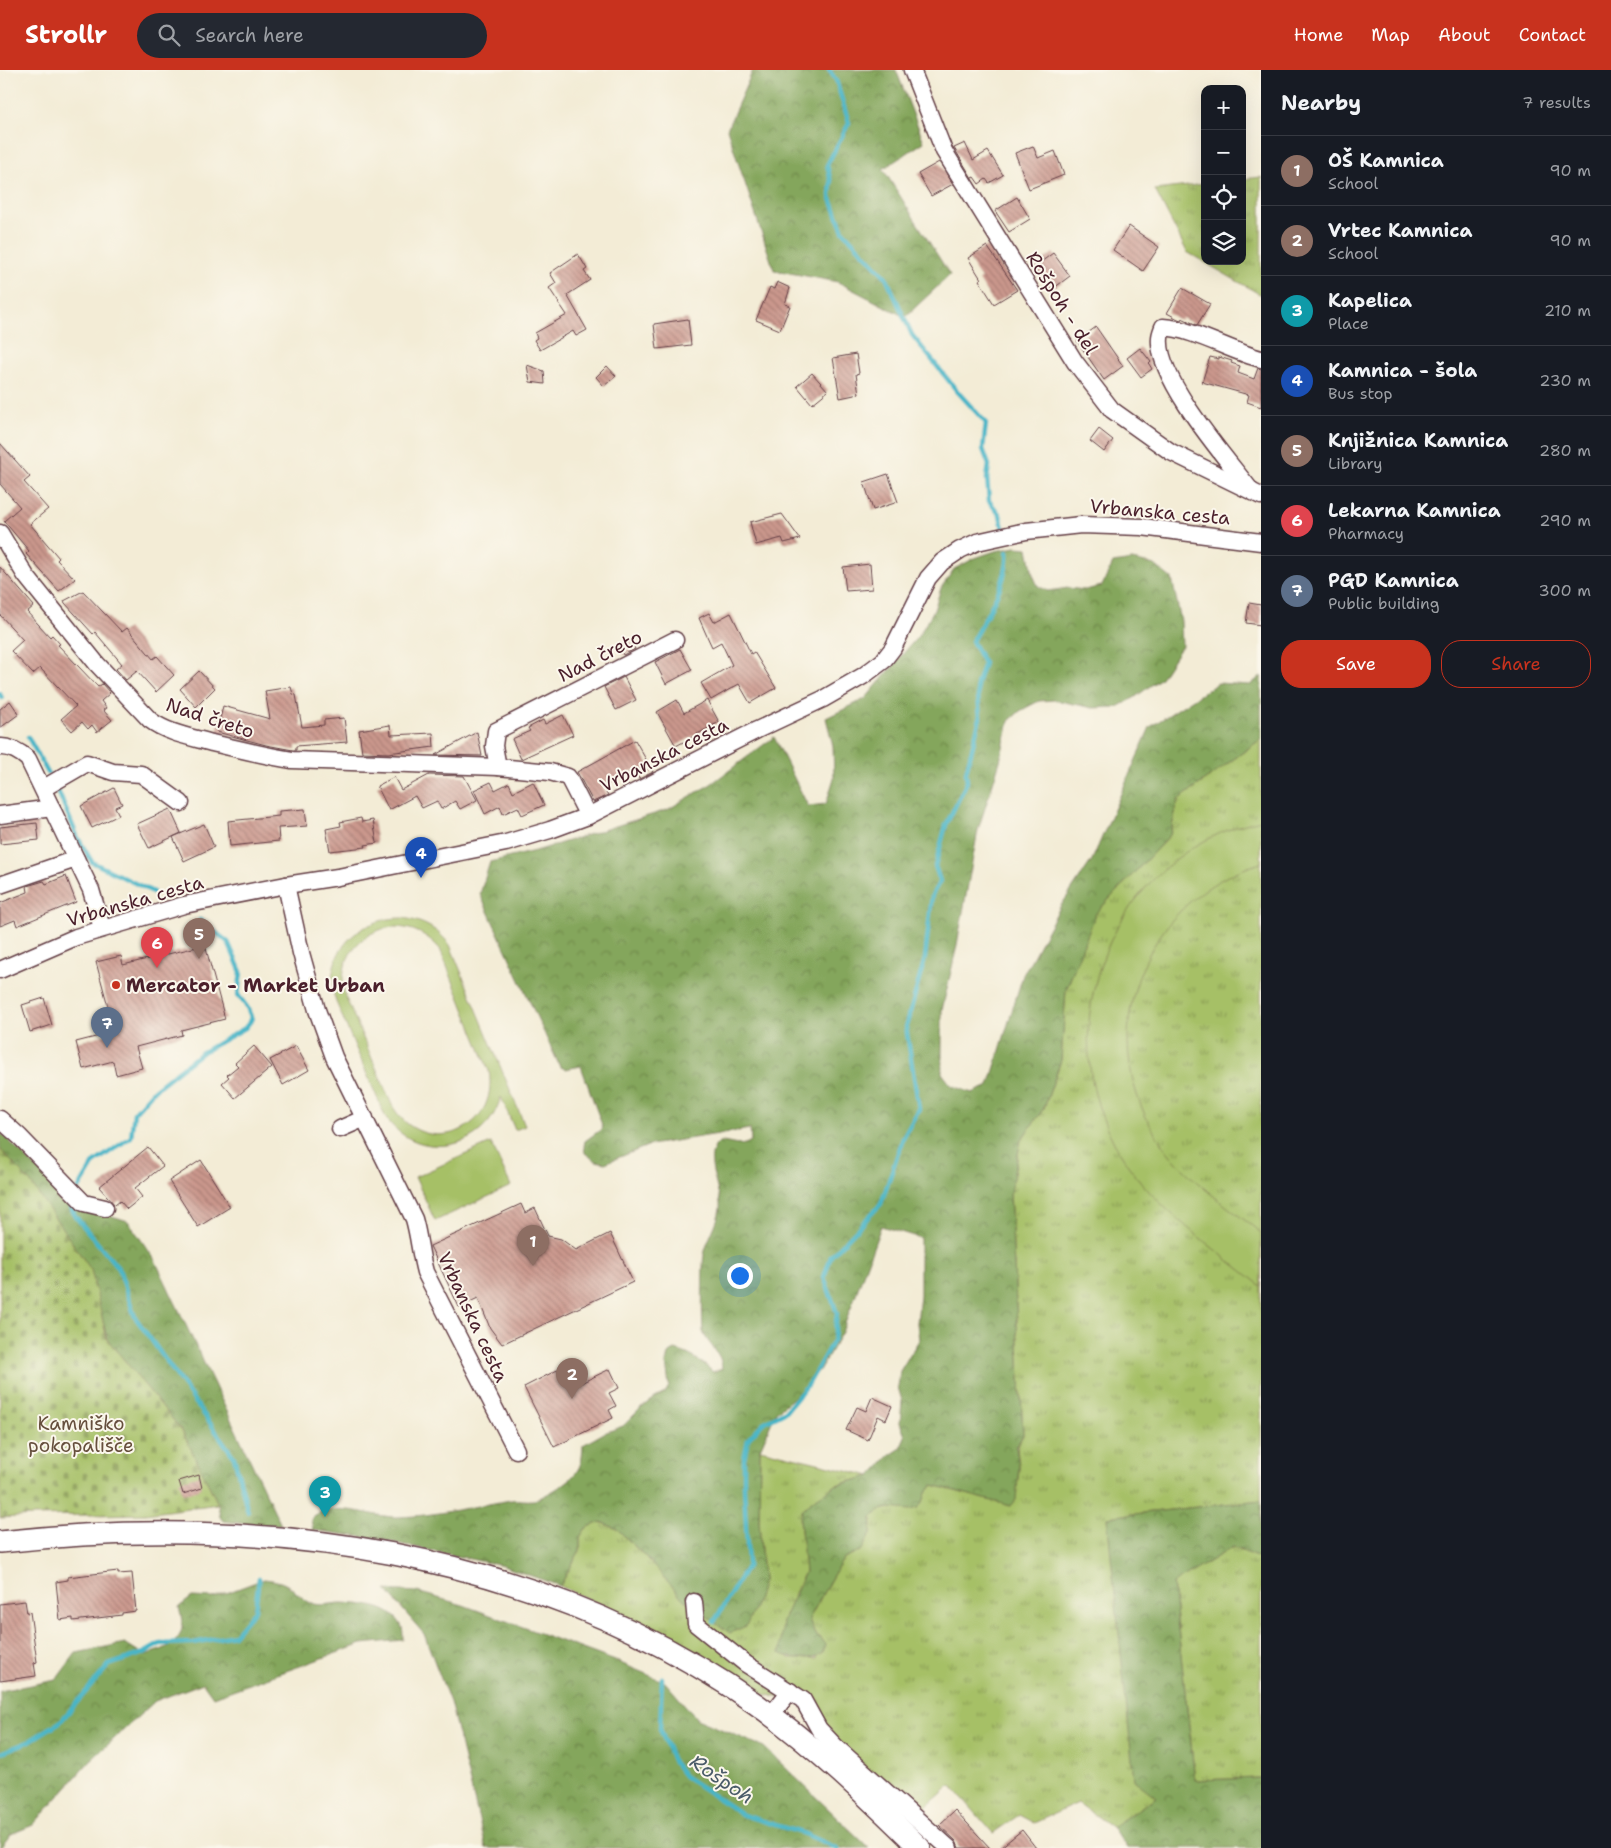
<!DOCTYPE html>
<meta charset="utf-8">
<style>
:root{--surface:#171b24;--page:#242831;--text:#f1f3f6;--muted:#9ea1a6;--line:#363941;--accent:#c8321e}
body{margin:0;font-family:"Shantell Sans",sans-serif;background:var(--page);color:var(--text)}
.controls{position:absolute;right:15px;top:15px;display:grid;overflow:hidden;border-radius:10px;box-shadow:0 5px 20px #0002}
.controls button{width:45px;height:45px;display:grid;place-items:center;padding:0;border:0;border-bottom:1px solid var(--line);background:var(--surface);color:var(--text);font:25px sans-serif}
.you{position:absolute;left:739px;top:1205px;width:18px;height:18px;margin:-12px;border:4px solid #fff;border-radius:50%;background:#1a73e8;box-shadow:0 0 0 8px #1a73e833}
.badge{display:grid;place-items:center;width:32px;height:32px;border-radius:50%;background:var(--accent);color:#fff;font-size:16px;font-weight:700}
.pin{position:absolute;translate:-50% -41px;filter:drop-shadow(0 1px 2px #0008)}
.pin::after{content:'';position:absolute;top:26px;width:18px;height:15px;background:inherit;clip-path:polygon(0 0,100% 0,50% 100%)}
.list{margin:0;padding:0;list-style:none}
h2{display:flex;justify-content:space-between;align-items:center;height:65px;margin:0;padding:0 20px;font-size:21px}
h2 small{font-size:16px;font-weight:400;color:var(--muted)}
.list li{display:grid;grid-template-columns:32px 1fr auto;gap:15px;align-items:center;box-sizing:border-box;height:70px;padding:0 20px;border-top:1px solid var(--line)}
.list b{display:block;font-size:19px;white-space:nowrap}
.list p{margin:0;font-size:16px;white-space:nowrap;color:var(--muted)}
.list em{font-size:16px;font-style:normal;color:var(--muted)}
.actions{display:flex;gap:10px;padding:15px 20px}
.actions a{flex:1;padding:11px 0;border:1px solid var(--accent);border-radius:20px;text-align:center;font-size:18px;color:var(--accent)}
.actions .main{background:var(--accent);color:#fff}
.icon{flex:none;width:28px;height:28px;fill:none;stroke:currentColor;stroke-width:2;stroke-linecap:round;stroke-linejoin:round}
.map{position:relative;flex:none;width:1261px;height:1778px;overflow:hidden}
header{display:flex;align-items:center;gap:30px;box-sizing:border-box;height:70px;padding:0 25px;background:var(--accent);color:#fff}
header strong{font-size:24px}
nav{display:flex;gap:28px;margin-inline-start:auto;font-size:18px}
.search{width:350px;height:45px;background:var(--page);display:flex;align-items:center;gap:12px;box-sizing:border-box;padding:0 18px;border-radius:28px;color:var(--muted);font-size:19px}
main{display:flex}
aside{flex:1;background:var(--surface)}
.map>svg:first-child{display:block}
.grass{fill:url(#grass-tufts);stroke:#787048}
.forest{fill:url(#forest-crowns);stroke:#676243}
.cemetery{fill:url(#cemetery-stones);stroke:#787048}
.pitch{fill:#a6c066;stroke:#787048;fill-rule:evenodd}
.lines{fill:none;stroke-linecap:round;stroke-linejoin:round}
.stream{stroke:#4ab5c7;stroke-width:4.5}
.building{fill:url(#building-back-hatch)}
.minor-casing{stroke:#633e45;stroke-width:19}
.major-casing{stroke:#633e45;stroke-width:24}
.minor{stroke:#fff;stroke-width:16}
.major{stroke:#fff;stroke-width:21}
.poi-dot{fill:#c8321e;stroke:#fbf7ec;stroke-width:2}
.labels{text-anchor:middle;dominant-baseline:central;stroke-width:4;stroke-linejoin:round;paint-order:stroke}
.street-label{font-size:19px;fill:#4a1f2b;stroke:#fbf7ec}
.poi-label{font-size:19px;font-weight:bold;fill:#4a1f2b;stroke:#fbf7ec;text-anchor:start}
.park-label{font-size:19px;fill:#664f3d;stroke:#fbf7ec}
.water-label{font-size:20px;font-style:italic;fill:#4a5b69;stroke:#fbf7ec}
</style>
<header>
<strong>Strollr</strong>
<div class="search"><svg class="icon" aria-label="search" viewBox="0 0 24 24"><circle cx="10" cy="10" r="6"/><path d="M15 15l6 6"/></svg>Search here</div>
<nav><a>Home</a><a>Map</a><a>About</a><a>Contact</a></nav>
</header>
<main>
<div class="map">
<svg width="1261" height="1778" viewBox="0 0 1261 1778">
<defs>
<pattern id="grass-tufts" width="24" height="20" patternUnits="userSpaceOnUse" patternTransform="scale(1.25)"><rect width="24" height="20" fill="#a6c066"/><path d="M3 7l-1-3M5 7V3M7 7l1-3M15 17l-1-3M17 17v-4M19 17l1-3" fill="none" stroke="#899b54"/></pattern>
<pattern id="forest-crowns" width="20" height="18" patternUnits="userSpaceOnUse" patternTransform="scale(1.25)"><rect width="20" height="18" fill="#84a65b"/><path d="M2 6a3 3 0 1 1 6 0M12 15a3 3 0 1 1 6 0" fill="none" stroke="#6e874b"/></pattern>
<pattern id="cemetery-stones" width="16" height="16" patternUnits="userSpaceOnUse" patternTransform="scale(1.25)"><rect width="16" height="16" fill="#a6c066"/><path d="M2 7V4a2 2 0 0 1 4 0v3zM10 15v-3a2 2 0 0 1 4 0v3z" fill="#899b54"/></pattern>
<pattern id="building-back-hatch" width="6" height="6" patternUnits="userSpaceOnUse" patternTransform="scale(1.25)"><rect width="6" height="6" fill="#cb988d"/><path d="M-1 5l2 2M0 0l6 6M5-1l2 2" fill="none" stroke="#a77b73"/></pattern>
</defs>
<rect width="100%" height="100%" fill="#fbf7ec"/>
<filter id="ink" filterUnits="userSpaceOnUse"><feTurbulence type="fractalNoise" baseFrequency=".02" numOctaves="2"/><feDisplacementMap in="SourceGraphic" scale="10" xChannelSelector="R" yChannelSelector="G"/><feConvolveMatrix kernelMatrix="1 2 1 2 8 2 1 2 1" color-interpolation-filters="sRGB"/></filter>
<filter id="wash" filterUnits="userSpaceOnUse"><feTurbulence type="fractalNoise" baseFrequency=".0096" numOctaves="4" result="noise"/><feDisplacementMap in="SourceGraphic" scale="20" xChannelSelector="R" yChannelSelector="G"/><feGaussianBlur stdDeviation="1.12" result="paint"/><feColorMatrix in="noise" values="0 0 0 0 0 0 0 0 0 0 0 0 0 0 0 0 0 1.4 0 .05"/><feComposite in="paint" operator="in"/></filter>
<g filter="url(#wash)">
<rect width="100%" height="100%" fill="#f3ecd6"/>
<!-- grass -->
<g class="grass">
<path d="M1261 107V225L1187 182 1155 120 1205 114V191H1242V109Z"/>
<path d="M1261 669V1430L1107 1447 1156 1727 1112 1757 1078 1733 1034 1753 1019 1745 993 1763 951 1715 919 1743 847 1682 810 1635 760 1623 664 1564 560 1516 580 1480V1467L586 1458 600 1452 617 1459 650 1491 763 1511 759 1451 760 1379 871 1406 836 1415 800 1449 805 1502 794 1523 789 1588H817L822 1570 814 1563 809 1549 832 1507 844 1488 862 1479 871 1463 872 1448 880 1440 923 1432 926 1423 933 1415 1011 1436C1015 1423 1019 1409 1019 1396 1018 1379 1014 1381 1023 1365L1010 1122 1021 1070 1044 1038 1061 990 1066 920 1096 843 1170 765 1178 730Z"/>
<path d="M1233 1477 1261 1489V1708L1195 1710 1173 1513Z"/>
</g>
<!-- forest -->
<g class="forest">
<path d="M753 0H896L924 72 883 99 950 205 905 247 838 212 774 200 727 59Z"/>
<path d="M1016 477 1028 478 1033 505 1038 516 1048 521 1068 518 1085 520 1102 516 1113 493 1132 490 1155 495 1172 509 1181 551 1182 576 1161 608 1134 628 1117 637 1093 638 1055 630 1039 631 1020 641 1009 651 1000 691 978 760 956 880 942 940V1003L951 1015 972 1023 989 1016 1023 905 1060 837 1092 790 1150 657 1218 613 1250 615 1261 606V669L1178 730 1170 765 1096 843 1066 920 1061 990 1044 1038 1021 1070 1010 1122 1023 1365 1016 1377 1019 1396 1016 1430 1011 1436 933 1415 926 1423 923 1432 918 1438 911 1440 888 1438 880 1440 872 1448 871 1463 862 1480 844 1488 832 1507 809 1549 814 1563 825 1574 823 1583C812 1591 791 1589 780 1583L783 1550 805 1502 800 1449 803 1439 810 1432 836 1415 871 1406 889 1386 901 1378 905 1366 900 1353 902 1331 898 1317 900 1301 919 1270 917 1253 920 1225V1168L881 1156 842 1262 821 1298 797 1325 776 1342 760 1379 759 1451 763 1511 755 1538 746 1556 730 1563 683 1529 650 1491 617 1459 601 1452 586 1458 580 1467V1480L560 1516 503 1496 377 1469 313 1460 311 1449C329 1428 374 1448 398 1447 436 1446 474 1436 511 1430 518 1429 526 1431 534 1430 542 1428 564 1415 570 1409 582 1398 582 1390 583 1375L604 1363 623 1356 640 1339 655 1328 665 1323 669 1316 666 1293 668 1284 675 1280C691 1284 701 1291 713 1302L722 1298C722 1283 708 1275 703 1262 702 1256 702 1192 704 1185 707 1169 718 1154 720 1138 722 1121 701 1087 719 1072 732 1072 739 1079 751 1071L750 1059 650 1075 605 1093 596 1091 585 1083 584 1076 585 1071 603 1058 581 996 566 999 560 997 480 824 490 792 539 780 667 740 711 714 774 667 808 736 826 734 834 708 833 676 826 648 865 629 919 565 934 540 941 518 954 499 975 488 995 481Z"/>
<path d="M0 1062 73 1134 128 1151 155 1190 281 1455 273 1454 256 1455 223 1451 220 1447 218 1434 182 1361 107 1269 91 1200 30 1112 0 1079Z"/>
<path d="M1261 1430V1489L1233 1477 1173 1514 1195 1710 1261 1708V1778H1127L1112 1757 1156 1727 1134 1710 1107 1447Z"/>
<path d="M264 1509C273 1510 282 1511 290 1517 297 1522 302 1529 311 1533 322 1537 331 1533 342 1533 361 1534 391 1535 401 1555 403 1558 403 1565 403 1570L362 1574 213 1627 203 1613 155 1631 90 1691 33 1755 11 1764 0 1778V1621L56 1610 76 1583 125 1573 144 1585C159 1581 180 1576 182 1557 183 1551 180 1543 179 1537L192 1527 213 1528Z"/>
<path d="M386 1520 417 1522 463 1535 618 1592 665 1612 697 1649 764 1677 869 1778H486L450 1632 424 1564Z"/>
</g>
<!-- cemetery -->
<path class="cemetery" d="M0 1079 30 1112 91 1200 107 1269 182 1361 218 1434 146 1444 33 1446 0 1448Z"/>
<!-- pitch -->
<g class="pitch">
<path d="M1261 750V793C1145 826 1091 962 1156 1065 1181 1106 1224 1133 1261 1163V1216C1213 1177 1154 1138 1121 1085 1042 957 1113 782 1261 750Z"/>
<path d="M403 848C423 851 438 859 450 875L525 1056 515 1060 501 1027C497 1039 492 1050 482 1059 453 1086 405 1079 385 1046L336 932C320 885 358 847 403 848ZM394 857C413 857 428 865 440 879L489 1001C500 1063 422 1090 392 1035L345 926C336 891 359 860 394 857Z"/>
<path d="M491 1073 511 1116 435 1151 415 1107Z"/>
</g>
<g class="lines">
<!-- stream -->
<g class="stream">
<path d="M829 0 836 10 849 53 827 95 831 112 830 126 843 161 886 207 912 265 957 321 986 353 983 379 989 395 987 408 989 431 1000 445 1004 463"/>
<path d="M0 624 2 628"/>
<path d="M28 667 48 703"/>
<path d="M58 721 78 768 92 792 153 822"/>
<path d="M79 1118 94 1093 131 1067 134 1043 154 1020 201 983 245 958 252 949 247 937 238 925 241 902 228 872 200 850"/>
<path d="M71 1137 75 1146 119 1199 135 1247 234 1387 248 1442"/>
<path d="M714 1552 748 1495 744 1417V1389L748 1369 763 1353 786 1341 809 1313 834 1269 837 1243 824 1207 831 1186 881 1134 903 1068 919 1039 906 957 925 888 932 825 940 811 935 796 946 755 967 712 966 702 980 648 977 614 984 593 972 571C985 548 1010 509 1007 482"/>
<path d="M662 1608 660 1659 674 1693 684 1706 743 1745 805 1764 837 1778"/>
<path d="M0 1683 28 1672 60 1652 109 1595 144 1583 160 1574 194 1573 234 1565 255 1540 259 1508"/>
</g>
</g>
<g id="blocks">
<!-- building -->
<g class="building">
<path d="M965 73 973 90 988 81 1003 105 989 113 986 109 979 114 974 107 972 108 954 78Z"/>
<path d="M1033 76 1038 88 1055 81 1064 105 1029 119 1015 83Z"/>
<path d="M939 92 953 114 931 126 918 104Z"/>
<path d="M1017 127 1030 149 1009 162 995 141Z"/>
<path d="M1129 156 1159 177 1143 201 1113 180Z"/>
<path d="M987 176 1017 220 994 234 979 210 981 209 968 188Z"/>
<path d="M1053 183 1070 206 1050 221 1033 198Z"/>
<path d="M578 184 587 199 584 201 590 210 567 225 587 260 576 266 573 261 540 280 534 270 537 268 535 263 567 245 549 218 556 213 550 203Z"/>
<path d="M777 212 790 218 785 234 790 236 780 260 756 250 770 217 774 219Z"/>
<path d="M1182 218 1210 234 1197 255 1182 248 1181 250 1178 249 1167 243Z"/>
<path d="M688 249 691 275 657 279 654 254Z"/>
<path d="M1096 257 1123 296 1104 310 1077 271Z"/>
<path d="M1140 278 1151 292 1149 294 1152 299 1141 307 1127 288Z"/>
<path d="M856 284 859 303 856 304 859 324 840 328 833 288Z"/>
<path d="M1210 287 1219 289V287L1232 291 1231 293 1240 296 1238 303 1254 309 1258 298 1261 299V337L1247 332 1249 325 1202 312Z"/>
<path d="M527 295 544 301 545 314 530 312Z"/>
<path d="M607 296 616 306 604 316 596 307Z"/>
<path d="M812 303 828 321 812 334 797 316Z"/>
<path d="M1099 359 1113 370 1104 382 1090 371Z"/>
<path d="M0 373 30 407 24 412 48 439 30 454 59 488 57 490 75 509 59 521 26 484 29 481 4 451 20 437 0 414Z"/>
<path d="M888 404 898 432 873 440 864 412Z"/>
<path d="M782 444 800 469 784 473 782 468 756 475 750 452Z"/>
<path d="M870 494 872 519 846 521 843 497Z"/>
<path d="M0 497 34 536 27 542 50 567 52 565 60 574 58 575 98 617 102 614 110 623 101 631 106 638 103 640 112 650 97 662 92 655 88 659 82 652 72 661 61 649 76 636 40 598 33 604 11 581 23 570 0 545Z"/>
<path d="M83 521 122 562 127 558 153 589 157 586 174 605 156 622 137 601 126 610 116 599 122 594 95 562 93 564 65 533 64 531Z"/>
<path d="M1249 533 1261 535V555L1246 553Z"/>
<path d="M709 543 714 552 731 543 751 584 754 582 776 618 750 633 739 614 711 630 701 613 732 595 721 572 712 577 706 564 699 548Z"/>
<path d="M630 570 635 579 623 585 618 576Z"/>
<path d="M680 579 692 600 666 614 655 592Z"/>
<path d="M199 601 215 618 196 637 180 619Z"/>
<path d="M624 607 636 630 616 640 604 617Z"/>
<path d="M291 617 293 624 296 625 302 657 324 655V650L344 648 347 672 296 676V680H293L266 675 217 662 223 636 270 649 265 621Z"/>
<path d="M677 630 684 643 707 630 719 652 676 676 657 642Z"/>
<path d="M10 631 19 644 0 658V639Z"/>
<path d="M563 645 573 665 521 689 512 669 530 661 528 658 543 650 545 654Z"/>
<path d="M390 655 391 665 433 663 434 677 388 683 362 682 359 660Z"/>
<path d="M477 662 482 686 435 685Z"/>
<path d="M635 670 653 702 639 709 634 700 603 717 608 725 593 732 577 702Z"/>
<path d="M429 705 464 706 477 730 460 739 455 731 441 739 437 731 422 738 415 726 389 740 377 716 394 707 401 720Z"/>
<path d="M491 712 495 720 509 713 513 722 533 712 544 735 522 745 518 737 503 744 500 736 485 744 474 720Z"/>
<path d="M114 718 122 734 115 737 119 745 92 758 81 736Z"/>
<path d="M170 739 181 763 149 778 137 754Z"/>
<path d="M305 739 307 756 278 758 279 771 230 776 228 751 279 746V741Z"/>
<path d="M361 748 362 752 373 750 377 773 365 775 366 777 330 781 326 759 341 756 340 752Z"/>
<path d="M37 753 39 770 0 774V757Z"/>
<path d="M204 754 214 777 184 791 173 767Z"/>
<path d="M66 806 76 832 17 856 15 850 0 856V833L28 822 27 816 44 811 46 814Z"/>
<path d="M205 875 225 949 181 960 182 965 136 977 142 998 116 1005 113 991 83 999 76 972 115 962 96 892 121 886 123 895Z"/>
<path d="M44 928 52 955 30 962 22 935Z"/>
<path d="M254 976 272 997 235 1028 222 1013 229 1007 227 1005 238 996 235 993Z"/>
<path d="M296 976 309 1000 283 1015 270 990Z"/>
<path d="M148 1077 163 1096 135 1118 142 1127 127 1139 120 1131 115 1135 99 1117Z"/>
<path d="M201 1090 230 1137 198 1157 169 1111Z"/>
<path d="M521 1134 525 1143 535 1138 548 1166 561 1169 576 1180 610 1163 633 1212 502 1274 490 1258 478 1228 459 1237 430 1176Z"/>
<path d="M571 1293 581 1313 610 1299 619 1318 609 1323 616 1336 609 1340 613 1348 554 1377 524 1317Z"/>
<path d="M872 1327 892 1336 886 1350 878 1346 868 1370 846 1360 857 1337 866 1341Z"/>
<path d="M199 1405 202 1418 183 1424 179 1411Z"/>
<path d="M118 1501V1504L132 1503 136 1541 122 1543V1545L73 1551V1548L60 1550 56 1512 68 1510V1507Z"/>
<path d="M25 1531 27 1543 30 1542 37 1592 34 1593 36 1606 0 1611V1534Z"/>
<path d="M955 1740 990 1778H959L956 1771 939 1755Z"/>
<path d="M1022 1760 1036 1778H1000Z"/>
</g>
</g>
</g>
<g filter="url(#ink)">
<use href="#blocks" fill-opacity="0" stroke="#633e45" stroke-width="1"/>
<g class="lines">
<!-- minor casing -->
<g class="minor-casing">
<g id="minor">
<path d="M912 0 944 81 1075 292 1112 340 1171 382 1261 426"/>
<path d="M1249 418C1225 387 1156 308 1160 268 1160 264 1162 260 1163 257 1194 259 1230 281 1261 289"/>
<path d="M0 463 26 506 97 594 150 650C167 663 191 667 212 673 239 679 265 686 292 690L498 697 550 702 568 707 588 746"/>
<path d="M0 677C11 676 20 682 28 689L91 820 102 858"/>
<path d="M498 697 494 676 496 661 675 570"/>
<path d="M44 718 87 693 113 702 141 704 181 733"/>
<path d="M0 745 52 738"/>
<path d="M0 815 76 789"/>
<path d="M286 815 301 883 317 940 334 987 414 1149C419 1166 420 1184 425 1202L516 1380"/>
<path d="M0 900 76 867 184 835 286 815 338 807 506 773 550 760 588 746 757 660 823 629 863 606 883 591 893 578 928 508 942 492 960 480 977 472 1026 461 1081 455 1142 457 1261 472"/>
<path d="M0 1049 20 1067 84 1133 105 1138"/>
<path d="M340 1059 365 1048"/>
<path d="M694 1532 696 1554 746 1594 803 1630 819 1659 835 1676 949 1778"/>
<path d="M771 1645 790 1621"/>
</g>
</g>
<!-- major casing -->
<g class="major-casing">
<path id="major" d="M0 1472C262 1443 536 1479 756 1634 815 1676 868 1727 920 1778"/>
</g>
<!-- minor -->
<use href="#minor" class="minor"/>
<!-- major -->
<use href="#major" class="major"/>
</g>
</g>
<!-- markers -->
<circle class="poi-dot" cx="116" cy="915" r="5"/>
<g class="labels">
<!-- street labels -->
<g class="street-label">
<text transform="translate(1062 233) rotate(58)">Rošpoh - del</text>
<text transform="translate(1160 442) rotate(5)">Vrbanska cesta</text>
<text transform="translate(600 586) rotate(-27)">Nad čreto</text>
<text transform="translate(210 648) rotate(18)">Nad čreto</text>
<text transform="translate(664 685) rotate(-27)">Vrbanska cesta</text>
<text transform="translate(135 831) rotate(-16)">Vrbanska cesta</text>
<text transform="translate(473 1247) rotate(65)">Vrbanska cesta</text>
</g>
<!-- poi labels -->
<g class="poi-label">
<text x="126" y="915">Mercator - Market Urban</text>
</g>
<!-- park labels -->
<g class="park-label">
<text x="81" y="1353">Kamniško<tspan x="81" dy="22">pokopališče</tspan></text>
</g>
<!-- water labels -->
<g class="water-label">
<text transform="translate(722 1709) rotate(34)">Rošpoh</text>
</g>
</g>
</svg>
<div class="controls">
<button>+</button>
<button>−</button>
<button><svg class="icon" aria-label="locate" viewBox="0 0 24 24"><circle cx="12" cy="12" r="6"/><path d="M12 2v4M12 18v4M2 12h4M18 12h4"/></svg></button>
<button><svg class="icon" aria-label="layers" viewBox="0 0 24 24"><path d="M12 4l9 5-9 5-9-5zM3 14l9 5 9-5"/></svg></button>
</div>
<div class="you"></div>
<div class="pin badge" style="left:533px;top:1196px;background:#8d6e63">1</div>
<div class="pin badge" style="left:572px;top:1329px;background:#8d6e63">2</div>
<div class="pin badge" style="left:325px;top:1447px;background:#0f9aa8">3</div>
<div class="pin badge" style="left:421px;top:808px;background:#1a4fb4">4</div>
<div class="pin badge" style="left:199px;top:889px;background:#8d6e63">5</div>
<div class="pin badge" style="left:157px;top:898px;background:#e0444e">6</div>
<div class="pin badge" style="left:107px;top:978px;background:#5c6f8a">7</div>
</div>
<aside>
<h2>Nearby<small>7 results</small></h2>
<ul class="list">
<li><span class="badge" style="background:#8d6e63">1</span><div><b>OŠ Kamnica</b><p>School</p></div><em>90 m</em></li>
<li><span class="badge" style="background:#8d6e63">2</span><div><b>Vrtec Kamnica</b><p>School</p></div><em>90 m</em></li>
<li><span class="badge" style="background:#0f9aa8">3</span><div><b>Kapelica</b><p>Place</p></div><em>210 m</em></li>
<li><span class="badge" style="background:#1a4fb4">4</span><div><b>Kamnica - šola</b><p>Bus stop</p></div><em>230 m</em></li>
<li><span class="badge" style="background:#8d6e63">5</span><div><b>Knjižnica Kamnica</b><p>Library</p></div><em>280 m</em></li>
<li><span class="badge" style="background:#e0444e">6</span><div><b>Lekarna Kamnica</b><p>Pharmacy</p></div><em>290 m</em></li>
<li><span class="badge" style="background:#5c6f8a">7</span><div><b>PGD Kamnica</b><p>Public building</p></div><em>300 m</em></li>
</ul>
<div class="actions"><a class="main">Save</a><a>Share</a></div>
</aside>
</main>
